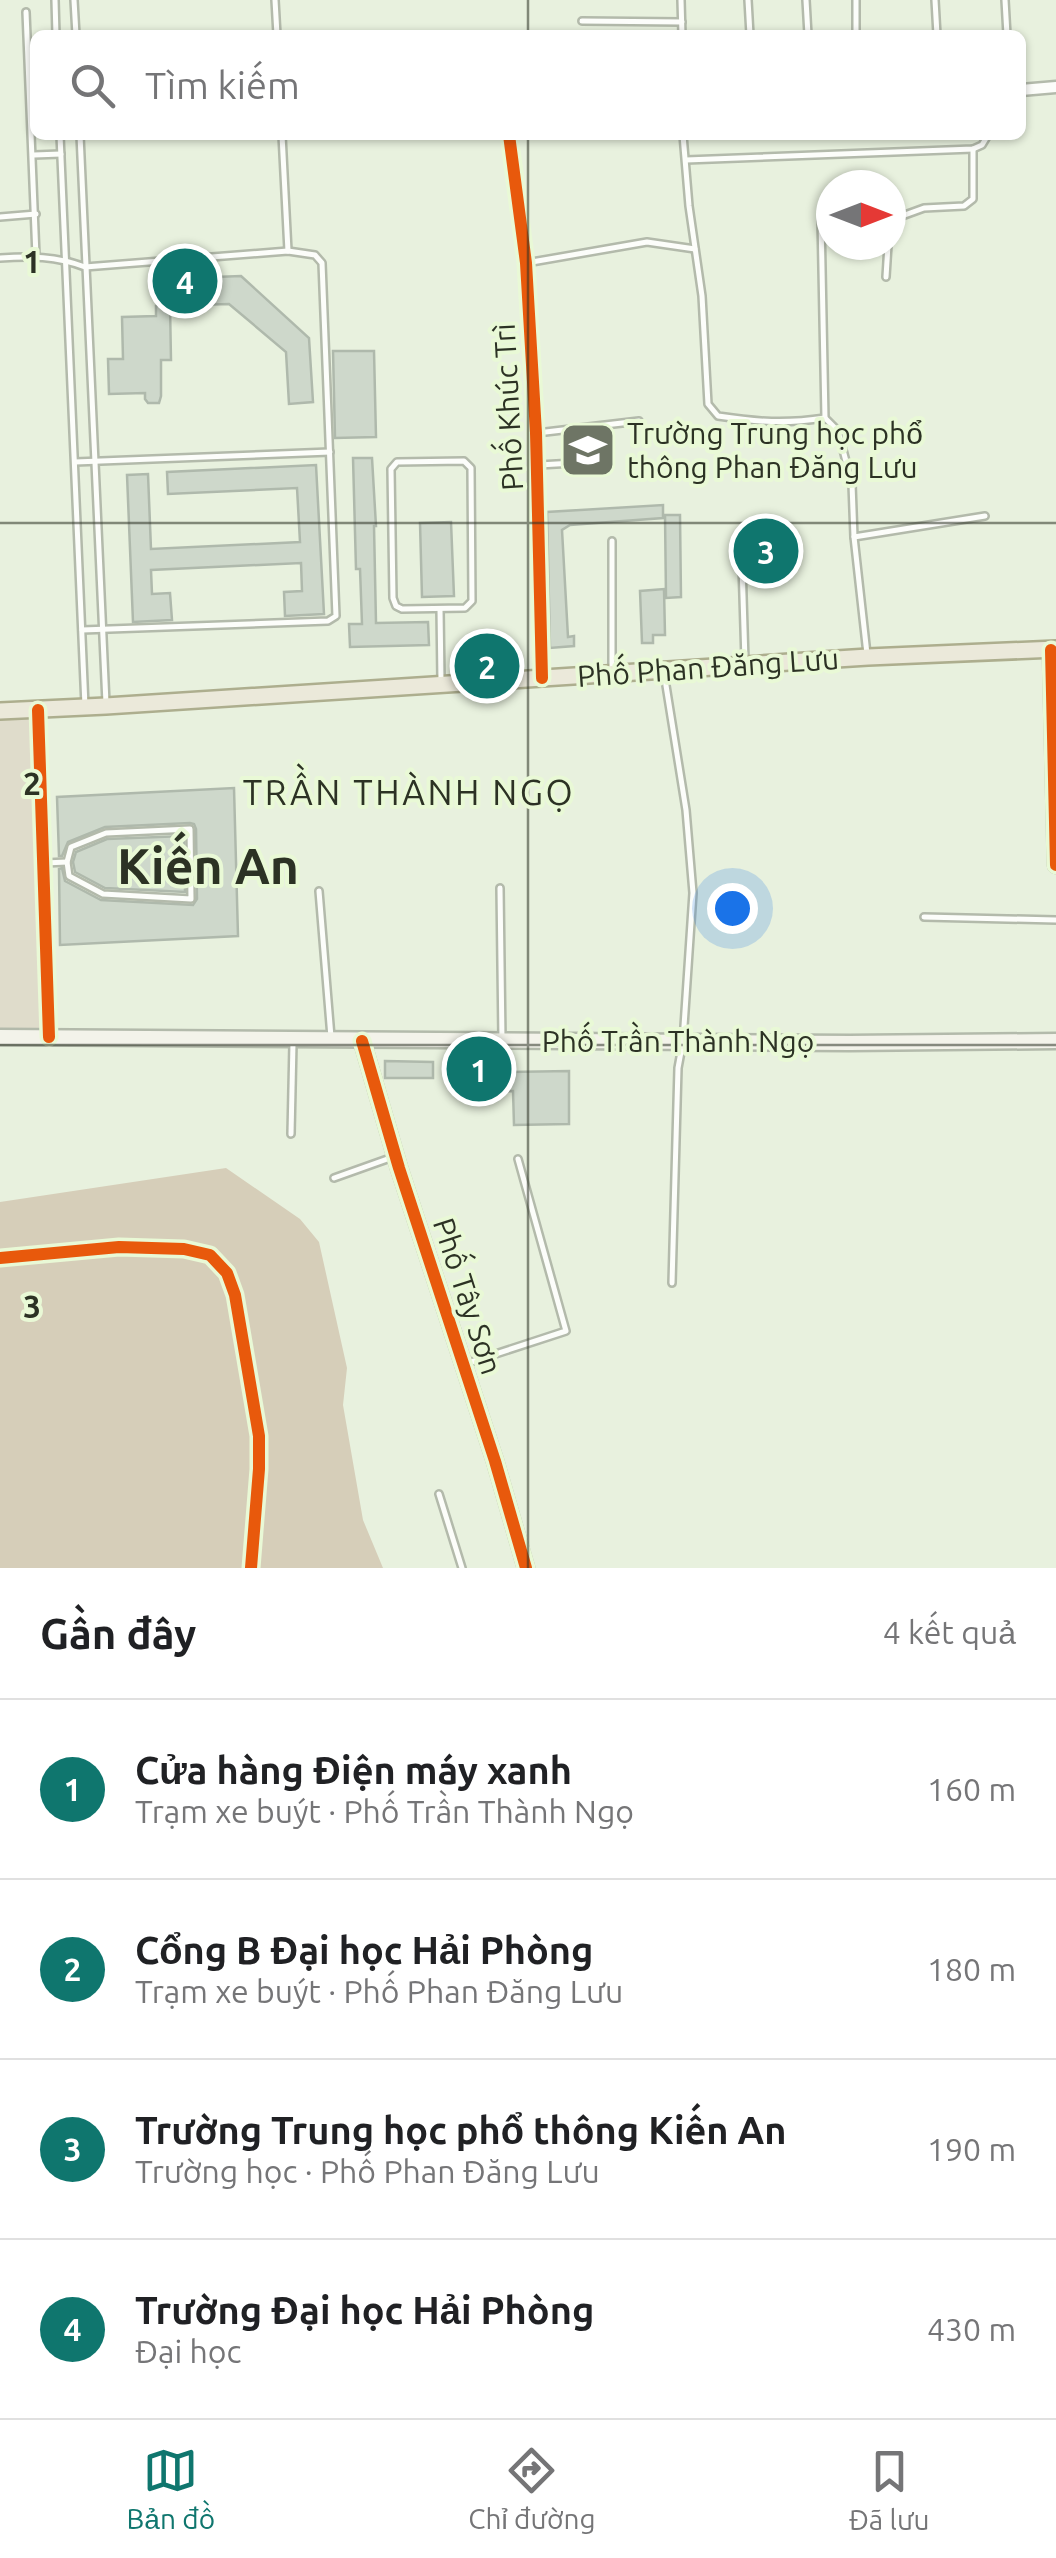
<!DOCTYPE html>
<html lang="vi">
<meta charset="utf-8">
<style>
:root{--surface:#fff;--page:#f2f2f2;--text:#202124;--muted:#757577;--line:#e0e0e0;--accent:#0f766e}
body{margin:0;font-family:Ubuntu,sans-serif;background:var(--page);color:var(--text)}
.compass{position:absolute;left:816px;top:170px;width:90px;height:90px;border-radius:50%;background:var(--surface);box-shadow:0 2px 8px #0004;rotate:90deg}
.you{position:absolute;left:732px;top:908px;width:35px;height:35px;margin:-25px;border:8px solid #fff;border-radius:50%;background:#1a73e8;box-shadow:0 0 0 15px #1a73e833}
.badge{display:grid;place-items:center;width:65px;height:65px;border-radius:50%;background:var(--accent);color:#fff;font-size:32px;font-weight:700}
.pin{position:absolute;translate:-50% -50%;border:5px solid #fff;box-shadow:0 2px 10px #0006}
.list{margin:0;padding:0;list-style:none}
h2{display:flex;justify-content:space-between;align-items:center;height:130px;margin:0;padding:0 40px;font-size:42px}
h2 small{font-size:32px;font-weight:400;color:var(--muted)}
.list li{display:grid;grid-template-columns:65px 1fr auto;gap:30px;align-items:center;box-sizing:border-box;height:180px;padding:0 40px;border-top:2px solid var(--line)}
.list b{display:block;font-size:38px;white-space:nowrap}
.list p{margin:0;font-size:32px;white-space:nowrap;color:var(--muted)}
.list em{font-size:32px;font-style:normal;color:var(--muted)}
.icon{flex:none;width:55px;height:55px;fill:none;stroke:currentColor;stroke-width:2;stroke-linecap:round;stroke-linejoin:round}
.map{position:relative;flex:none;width:1056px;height:1568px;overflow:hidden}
.search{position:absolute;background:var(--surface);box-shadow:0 2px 8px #0004;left:30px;right:30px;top:30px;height:110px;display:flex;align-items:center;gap:25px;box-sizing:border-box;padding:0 35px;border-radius:15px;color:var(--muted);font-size:38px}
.sheet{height:850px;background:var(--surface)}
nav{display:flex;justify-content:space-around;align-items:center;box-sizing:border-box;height:140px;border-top:2px solid var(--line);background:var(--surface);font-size:28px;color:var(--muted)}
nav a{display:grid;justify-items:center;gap:5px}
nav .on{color:var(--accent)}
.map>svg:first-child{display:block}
.green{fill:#dfdccb}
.forest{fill:#d6ceb9}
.building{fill:#ced8cb;stroke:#afb9ac;stroke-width:2.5}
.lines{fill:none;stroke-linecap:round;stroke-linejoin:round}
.lane-casing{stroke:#b3baab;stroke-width:10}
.street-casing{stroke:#b3baab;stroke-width:15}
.secondary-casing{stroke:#b3baab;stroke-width:19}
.primary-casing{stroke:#adae8e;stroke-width:20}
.lane{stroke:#fcfdfa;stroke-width:5}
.street{stroke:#fcfdfa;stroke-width:10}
.secondary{stroke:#f3f3ea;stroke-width:14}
.primary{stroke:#ebe9da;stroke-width:15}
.cycleway-casing{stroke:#e9f9d6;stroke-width:19}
.cycleway{stroke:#e8590c;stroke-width:12}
.grid{fill:none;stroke:#2c3224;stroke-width:2.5;stroke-opacity:0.55}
.labels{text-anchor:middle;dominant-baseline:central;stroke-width:8;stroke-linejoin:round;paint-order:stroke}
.street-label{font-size:30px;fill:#2c3224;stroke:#e9f9d6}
.poi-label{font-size:30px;fill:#2c3224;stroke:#e9f9d6;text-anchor:start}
.quarter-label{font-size:35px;letter-spacing:2.5px;fill:#2c3224;stroke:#e9f9d6}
.town-label{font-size:50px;font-weight:bold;fill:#2c3224;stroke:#e9f9d6}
.grid-label{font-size:32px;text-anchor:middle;font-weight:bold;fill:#2c3224;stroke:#e9f9d6;stroke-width:8;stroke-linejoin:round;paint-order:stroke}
</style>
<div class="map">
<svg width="1056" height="1568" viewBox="0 0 1056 1568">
<rect width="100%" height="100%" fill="#e8f1de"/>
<!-- green -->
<path class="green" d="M38 710 49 1037H0V711Z"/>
<!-- forest -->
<path class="forest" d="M226 1168 300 1219 319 1242 347 1368 343 1405 363 1520 383 1568H0V1202Z"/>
<!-- building -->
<g class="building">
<path d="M241 276 309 338 313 402 289 404 286 352 229 304 163 306 162 279Z"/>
<path d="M156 306H170L171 360H161V396L159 403H148L145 399V393L109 394 108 359H123L122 317 156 316Z"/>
<path d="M333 351H374L376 437 335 438Z"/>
<path d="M353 458H372L376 526H374L376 623 428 622 429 645 350 647 349 624H362L360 569H356Z"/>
<path d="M316 465 324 614 285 616 284 592 302 591 301 563 151 570 152 594 170 593 172 620 133 622 127 475 148 474 151 549 300 542 297 488 168 494 167 472Z"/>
<path d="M663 505V518L570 525 562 530 568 637 574 636V646L550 648 547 512Z"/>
<path d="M665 515H680L681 597 666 598Z"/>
<path d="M451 522 454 596 422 597 420 523Z"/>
<path d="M664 589 665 635H653V643H642L640 591Z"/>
<path d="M234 788 238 936 60 945 59 869 62 868 65 881 101 900 193 905 197 899 196 829 194 824 190 823 105 827 68 842 62 856H59L57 797Z"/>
<path d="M184 836 185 892 105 888 75 872 73 862 76 852 107 839Z"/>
<path d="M385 1061 433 1062V1078H385Z"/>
<path d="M453 1065 505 1067 506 1072 569 1071V1124L514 1125 513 1091 497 1092V1088L452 1087Z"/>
</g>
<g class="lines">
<!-- lane casing -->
<g class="lane-casing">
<g id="lane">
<path d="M55 0 56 35"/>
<path d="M74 0 76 35"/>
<path d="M275 0 277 35"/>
<path d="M681 0 682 35"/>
<path d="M748 0 750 35"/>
<path d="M806 0 808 35"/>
<path d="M935 0 937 35"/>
<path d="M1005 0 1007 35"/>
<path d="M26 12 36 256"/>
<path d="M582 21 682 22"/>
<path d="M856 35V0"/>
<path d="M60 135 85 706"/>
<path d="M80 135 106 703"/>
<path d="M282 135 288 251"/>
<path d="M683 135 689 206 702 296 708 404 718 416C758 422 785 424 825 418L838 431 852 484 854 537 985 516"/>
<path d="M34 155 61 154"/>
<path d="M686 160 973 149 982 145 988 135"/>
<path d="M0 217 36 214"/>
<path d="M891 220 924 208 964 206 973 199V149"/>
<path d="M0 258C30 256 56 256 85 267L288 251 315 255 322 263 336 616 328 621 82 630"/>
<path d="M526 263 647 242 695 249"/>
<path d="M886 277 888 245"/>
<path d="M825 418 821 219H831"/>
<path d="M537 433 639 421"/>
<path d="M464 461 471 468 472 601 465 608 402 609 396 606 393 598 391 469 397 462Z"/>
<path d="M75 462 330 452"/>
<path d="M539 465 591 462"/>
<path d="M854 537 867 654"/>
<path d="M612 541V668"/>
<path d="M742 564 745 661"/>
<path d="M440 609 441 681"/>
<path d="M664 673 686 810 693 893 683 1041 678 1068 672 1283"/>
<path d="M190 829 191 899 103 894 69 876 67 862 71 847 106 833Z"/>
<path d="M45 863 67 862"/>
<path d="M500 888 502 1040"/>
<path d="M319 891 331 1037"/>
<path d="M924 917 1056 920"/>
<path d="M291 1134 293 1043"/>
<path d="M334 1178 393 1157"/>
<path d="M468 1363 566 1331 518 1159"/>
<path d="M439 1494 462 1568"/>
</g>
</g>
<!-- street casing -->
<g class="street-casing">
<g id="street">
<path d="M1021 90 1056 87"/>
<path d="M509 135 526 263 536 433 542 678"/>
<path d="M38 710 49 1037"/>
<path d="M0 1258 119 1247 184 1249 210 1255 227 1273 235 1295 259 1436V1469L251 1568"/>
</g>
</g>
<!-- secondary casing -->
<g class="secondary-casing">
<g id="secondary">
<path d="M1051 650 1056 865"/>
<path d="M0 1037 850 1043 1056 1041"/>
<path d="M362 1041 399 1168 495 1461 526 1568"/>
</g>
</g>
<!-- primary casing -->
<g class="primary-casing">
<path id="primary" d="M0 711 106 706 868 657 1056 649"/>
</g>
<!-- lane -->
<use href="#lane" class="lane"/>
<!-- street -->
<use href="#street" class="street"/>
<!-- secondary -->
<use href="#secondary" class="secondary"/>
<!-- primary -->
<use href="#primary" class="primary"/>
<!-- cycleway casing -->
<g class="cycleway-casing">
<g id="cycleway">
<path d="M509 135 526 263 536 433 542 678"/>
<path d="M1051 650 1056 865"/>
<path d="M38 710 49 1037"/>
<path d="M362 1041 399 1168 495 1461 526 1568"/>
<path d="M0 1258 119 1247 184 1249 210 1255 227 1273 235 1295 259 1436V1469L251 1568"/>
</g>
</g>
<!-- cycleway -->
<use href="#cycleway" class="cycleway"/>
</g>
<!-- grid -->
<path class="grid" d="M528 0V35M528 135V1568M0 523H1056M0 1045H1056"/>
<!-- icons -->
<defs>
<g id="school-square" transform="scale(2.875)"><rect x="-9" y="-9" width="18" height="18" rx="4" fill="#6e7565" stroke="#e9f9d6"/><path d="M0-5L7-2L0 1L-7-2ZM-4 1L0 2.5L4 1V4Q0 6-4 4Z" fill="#fff"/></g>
</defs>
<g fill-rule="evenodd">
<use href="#school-square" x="588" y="450"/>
</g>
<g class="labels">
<!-- street labels -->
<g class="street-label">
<text transform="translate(508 407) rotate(-93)">Phố Khúc Trì</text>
<text transform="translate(708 667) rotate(-4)">Phố Phan Đăng Lưu</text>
<text x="678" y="1041">Phố Trần Thành Ngọ</text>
<text transform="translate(468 1296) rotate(72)">Phố Tây Sơn</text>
</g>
<!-- poi labels -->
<g class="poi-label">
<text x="627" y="433">Trường Trung học phổ<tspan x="627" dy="34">thông Phan Đăng Lưu</tspan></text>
</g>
<!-- quarter labels -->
<g class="quarter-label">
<text x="409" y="792">TRẦN THÀNH NGỌ</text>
</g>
<!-- town labels -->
<g class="town-label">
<text x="208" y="865">Kiến An</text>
</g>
</g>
<g class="grid-label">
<text x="32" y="273">1</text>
<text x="32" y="795">2</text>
<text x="32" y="1318">3</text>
</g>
</svg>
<svg class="compass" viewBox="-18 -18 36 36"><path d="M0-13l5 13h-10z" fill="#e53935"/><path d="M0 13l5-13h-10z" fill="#757577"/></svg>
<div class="you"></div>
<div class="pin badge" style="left:479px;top:1069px">1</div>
<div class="pin badge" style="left:487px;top:666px">2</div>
<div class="pin badge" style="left:766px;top:551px">3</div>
<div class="pin badge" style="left:185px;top:281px">4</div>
<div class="search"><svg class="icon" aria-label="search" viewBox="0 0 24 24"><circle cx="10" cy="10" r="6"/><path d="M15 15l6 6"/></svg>Tìm kiếm</div>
</div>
<section class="sheet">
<h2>Gần đây<small>4 kết quả</small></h2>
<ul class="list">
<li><span class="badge">1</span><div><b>Cửa hàng Điện máy xanh</b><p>Trạm xe buýt · Phố Trần Thành Ngọ</p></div><em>160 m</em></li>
<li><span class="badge">2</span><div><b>Cổng B Đại học Hải Phòng</b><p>Trạm xe buýt · Phố Phan Đăng Lưu</p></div><em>180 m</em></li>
<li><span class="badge">3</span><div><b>Trường Trung học phổ thông Kiến An</b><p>Trường học · Phố Phan Đăng Lưu</p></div><em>190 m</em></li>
<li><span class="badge">4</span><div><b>Trường Đại học Hải Phòng</b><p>Đại học</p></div><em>430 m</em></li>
</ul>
</section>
<nav>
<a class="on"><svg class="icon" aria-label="map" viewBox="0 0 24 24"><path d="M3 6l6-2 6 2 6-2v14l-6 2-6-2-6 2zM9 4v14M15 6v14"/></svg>Bản đồ</a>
<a><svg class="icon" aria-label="directions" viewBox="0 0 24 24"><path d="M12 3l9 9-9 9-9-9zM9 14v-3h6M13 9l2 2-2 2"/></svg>Chỉ đường</a>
<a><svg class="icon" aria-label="saved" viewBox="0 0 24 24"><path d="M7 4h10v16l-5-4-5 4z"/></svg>Đã lưu</a>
</nav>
